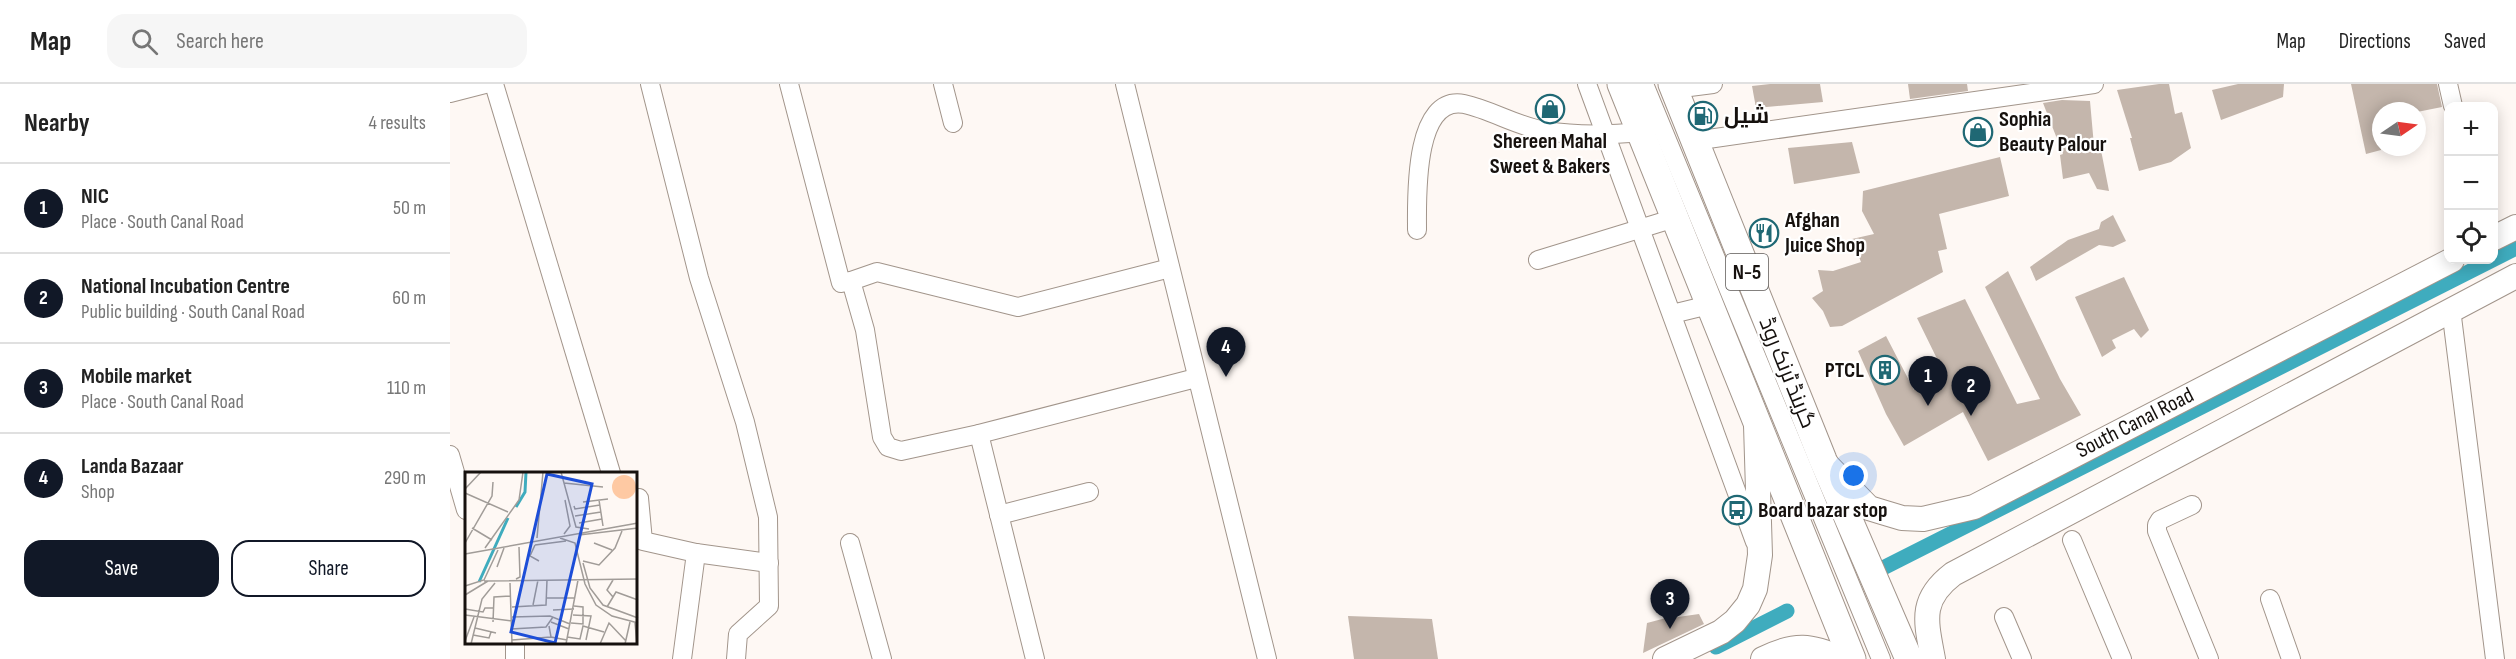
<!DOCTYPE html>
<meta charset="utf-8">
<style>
:root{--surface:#fff;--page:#f6f6f6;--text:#222;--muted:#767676;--line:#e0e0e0;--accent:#111827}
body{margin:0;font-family:"Sofia Sans Condensed",Cairo,sans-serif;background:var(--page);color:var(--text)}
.controls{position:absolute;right:18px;top:18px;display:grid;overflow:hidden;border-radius:12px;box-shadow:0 3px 15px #0003}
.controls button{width:54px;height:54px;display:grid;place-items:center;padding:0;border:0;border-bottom:2px solid var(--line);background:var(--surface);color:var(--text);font:30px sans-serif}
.compass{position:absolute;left:1922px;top:18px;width:54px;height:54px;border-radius:50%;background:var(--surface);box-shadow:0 3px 15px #0003;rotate:77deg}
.you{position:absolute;left:1404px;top:392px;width:21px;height:21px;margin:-15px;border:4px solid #fff;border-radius:50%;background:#1a73e8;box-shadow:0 0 0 9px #1a73e833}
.badge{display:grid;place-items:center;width:39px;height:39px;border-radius:50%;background:var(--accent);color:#fff;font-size:20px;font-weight:700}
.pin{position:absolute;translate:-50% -50px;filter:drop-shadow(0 2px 3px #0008)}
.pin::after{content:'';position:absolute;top:32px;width:21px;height:18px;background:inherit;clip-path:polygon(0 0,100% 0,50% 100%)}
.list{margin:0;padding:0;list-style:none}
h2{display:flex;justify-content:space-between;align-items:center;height:78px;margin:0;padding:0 24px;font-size:26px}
h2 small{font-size:20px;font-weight:400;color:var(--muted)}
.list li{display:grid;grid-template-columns:39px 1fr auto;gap:18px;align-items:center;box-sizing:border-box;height:90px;padding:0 24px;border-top:2px solid var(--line)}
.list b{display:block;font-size:22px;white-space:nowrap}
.list p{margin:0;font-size:20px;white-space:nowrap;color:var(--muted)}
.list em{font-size:20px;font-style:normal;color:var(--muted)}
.actions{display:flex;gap:12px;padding:18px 24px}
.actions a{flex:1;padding:14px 0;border:2px solid var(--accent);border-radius:18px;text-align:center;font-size:21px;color:var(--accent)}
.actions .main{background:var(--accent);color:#fff}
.icon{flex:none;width:33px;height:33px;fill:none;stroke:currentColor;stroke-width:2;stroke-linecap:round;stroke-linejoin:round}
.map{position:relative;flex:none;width:2066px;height:575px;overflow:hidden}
header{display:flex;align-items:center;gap:36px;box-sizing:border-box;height:84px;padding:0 30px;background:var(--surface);border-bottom:2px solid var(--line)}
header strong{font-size:28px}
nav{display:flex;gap:33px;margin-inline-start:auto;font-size:21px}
.search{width:420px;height:54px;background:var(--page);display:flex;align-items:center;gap:15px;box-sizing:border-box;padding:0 21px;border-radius:18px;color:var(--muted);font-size:22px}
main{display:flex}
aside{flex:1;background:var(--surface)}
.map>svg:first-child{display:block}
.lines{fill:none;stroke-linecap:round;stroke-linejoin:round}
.canal{stroke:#3facbe;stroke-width:15}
.building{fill:#c4b6ac}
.minor-casing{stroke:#a2958b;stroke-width:20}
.major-casing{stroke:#a2958b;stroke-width:26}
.highway-casing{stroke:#a2958b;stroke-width:29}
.minor{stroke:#fff;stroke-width:18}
.major{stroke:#fff;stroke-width:24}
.highway{stroke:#fff;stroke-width:27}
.labels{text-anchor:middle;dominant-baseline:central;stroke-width:4.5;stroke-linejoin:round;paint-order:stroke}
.shield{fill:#fff;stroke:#5c5856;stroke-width:1.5}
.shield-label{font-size:21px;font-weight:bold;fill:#16110e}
.poi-label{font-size:22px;font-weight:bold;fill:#16110e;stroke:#fff;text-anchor:start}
.street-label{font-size:22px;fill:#16110e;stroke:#fff}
.inset-river{fill:none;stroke:#3facbe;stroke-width:3}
.inset-road{fill:none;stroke:#a19c98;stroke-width:1.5}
.view{fill:#1d4ed8;fill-opacity:0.15;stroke:#1d4ed8;stroke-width:3}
.inset-edge{fill:none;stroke:#16110e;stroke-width:3}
</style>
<header>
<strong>Map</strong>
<div class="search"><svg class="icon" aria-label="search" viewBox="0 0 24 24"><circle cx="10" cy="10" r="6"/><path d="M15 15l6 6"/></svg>Search here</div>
<nav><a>Map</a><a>Directions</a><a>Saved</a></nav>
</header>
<main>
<aside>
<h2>Nearby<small>4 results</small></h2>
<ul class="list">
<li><span class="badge">1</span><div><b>NIC</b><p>Place · South Canal Road</p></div><em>50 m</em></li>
<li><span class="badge">2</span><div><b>National Incubation Centre</b><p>Public building · South Canal Road</p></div><em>60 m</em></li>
<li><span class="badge">3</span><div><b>Mobile market</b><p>Place · South Canal Road</p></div><em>110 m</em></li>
<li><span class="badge">4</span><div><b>Landa Bazaar</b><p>Shop</p></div><em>290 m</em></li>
</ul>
<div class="actions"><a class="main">Save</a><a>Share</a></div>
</aside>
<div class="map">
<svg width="2066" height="575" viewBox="0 0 2066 575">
<rect width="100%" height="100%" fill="#fef8f4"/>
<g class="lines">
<!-- canal -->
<g class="canal">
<path d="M1431 485 2066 164"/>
<path d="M1266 563 1337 527"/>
</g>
</g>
<!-- building -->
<g class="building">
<path d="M1320 0H1370L1373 18 1306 24 1302 2Z"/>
<path d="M1458 0H1517L1518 7 1460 15Z"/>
<path d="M1709 0H1719L1725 30 1732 28 1741 64 1721 78 1689 87 1680 54H1682L1667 6Z"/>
<path d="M1788 0H1834L1833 13 1771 36 1762 6Z"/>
<path d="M1901 0H1987L1992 23 1967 28 1931 27V66L1916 70Z"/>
<path d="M1612 16 1640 17 1644 62 1650 61 1659 107 1647 105 1639 89 1613 95 1610 71 1613 70 1593 19Z"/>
<path d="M1402 58 1410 89 1344 100 1338 64Z"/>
<path d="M1550 73 1559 112 1489 130 1497 165 1488 167 1493 188 1392 242 1380 243 1373 227 1362 214 1373 207 1368 186 1383 187 1411 178 1402 155 1424 150 1412 127 1413 107Z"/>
<path d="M1663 131 1676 157 1663 163 1649 161 1586 197 1580 183 1618 156 1649 145 1651 138Z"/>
<path d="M1558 187 1610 295 1631 331 1538 377 1513 328 1454 362 1436 330 1408 267 1436 252 1464 306 1493 287 1467 234 1515 215 1567 320 1590 315 1535 203Z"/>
<path d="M1674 193 1699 246 1691 254 1684 245 1662 256 1666 264 1652 273 1625 213Z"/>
<path d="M1249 530 1254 540 1193 569 1197 539 1216 534 1218 537 1228 533Z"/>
<path d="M898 532 982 535 988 575H904Z"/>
</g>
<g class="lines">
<!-- minor casing -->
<g class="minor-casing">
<g id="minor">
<path d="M44 0 161 389"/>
<path d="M200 0 249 194 295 338 318 433 319 522 288 550 286 575"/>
<path d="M339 0 391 199 401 197 415 246 432 353 438 363 451 367 529 350 746 294"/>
<path d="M493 0 503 39"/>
<path d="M675 0 817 575"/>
<path d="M1137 0 1305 458"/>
<path d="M1194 0 1431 575"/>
<path d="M1998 0 2003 22"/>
<path d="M1224 5 1263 0"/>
<path d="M0 9 35 0"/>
<path d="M1244 57 1644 0"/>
<path d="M967 146C967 116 963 10 1014 20 1042 26 1068 43 1096 47 1128 52 1161 51 1192 48"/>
<path d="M1088 176 1225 134"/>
<path d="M401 197 427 188 568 223 720 184"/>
<path d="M2001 225 2045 575"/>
<path d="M1222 230 1259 221"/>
<path d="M529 350 585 575"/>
<path d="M0 371 16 426"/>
<path d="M186 415 189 414 193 457 246 469 319 479"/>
<path d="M1742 421 1710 436 1707 441V447L1759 575"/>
<path d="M549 431 639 408"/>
<path d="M1622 456 1672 575"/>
<path d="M400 459 432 575"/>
<path d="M1820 515 1841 575"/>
<path d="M1554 533 1572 575"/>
<path d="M65 558V575"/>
<path d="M232 575 246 469"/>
</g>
</g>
<!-- major casing -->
<g class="major-casing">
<g id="major">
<path d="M2044 154 2066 143"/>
<path d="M1378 382 1419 424 1432 428 1452 434 1473 435 1524 423 2002 176"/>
<path d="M1215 575 1271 548 1285 537 1298 521 1305 505 1310 471 1306 341"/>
<path d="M1313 575C1345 559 1361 561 1392 575"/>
<path d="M1483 575C1476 537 1469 516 1503 490L2066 192"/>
</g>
</g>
<!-- highway casing -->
<g class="highway-casing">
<g id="highway">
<path d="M1171 0 1402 575"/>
<path d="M1222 0 1373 376 1459 575"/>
</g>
</g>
<!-- minor -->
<use href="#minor" class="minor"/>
<!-- major -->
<use href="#major" class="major"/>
<!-- highway -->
<use href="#highway" class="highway"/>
</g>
<!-- icons -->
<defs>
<g id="shop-ring" transform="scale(1.5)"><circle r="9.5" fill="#fff" stroke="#1f6874" stroke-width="1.5"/><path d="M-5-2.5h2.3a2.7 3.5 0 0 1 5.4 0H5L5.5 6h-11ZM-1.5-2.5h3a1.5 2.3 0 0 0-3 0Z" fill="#1f6874"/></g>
<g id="fuel-ring" transform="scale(1.5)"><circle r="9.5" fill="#fff" stroke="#1f6874" stroke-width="1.5"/><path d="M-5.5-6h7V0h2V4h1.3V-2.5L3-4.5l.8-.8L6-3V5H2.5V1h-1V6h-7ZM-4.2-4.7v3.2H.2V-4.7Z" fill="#1f6874"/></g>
<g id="restaurant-ring" transform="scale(1.5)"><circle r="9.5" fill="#fff" stroke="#1f6874" stroke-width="1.5"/><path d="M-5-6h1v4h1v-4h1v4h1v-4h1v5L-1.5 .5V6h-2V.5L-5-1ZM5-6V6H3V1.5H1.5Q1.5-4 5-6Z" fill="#1f6874"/></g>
<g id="building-ring" transform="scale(1.5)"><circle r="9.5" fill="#fff" stroke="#1f6874" stroke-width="1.5"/><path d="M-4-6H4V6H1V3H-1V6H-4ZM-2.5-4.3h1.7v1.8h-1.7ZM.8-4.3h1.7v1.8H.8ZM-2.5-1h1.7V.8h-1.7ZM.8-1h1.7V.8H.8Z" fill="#1f6874"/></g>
<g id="bus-ring" transform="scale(1.5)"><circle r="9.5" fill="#fff" stroke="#1f6874" stroke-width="1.5"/><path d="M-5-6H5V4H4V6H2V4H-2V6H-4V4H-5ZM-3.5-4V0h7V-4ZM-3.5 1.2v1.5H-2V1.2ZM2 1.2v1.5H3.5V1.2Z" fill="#1f6874"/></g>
</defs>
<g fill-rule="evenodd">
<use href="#shop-ring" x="1100" y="25"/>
<use href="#fuel-ring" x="1253" y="32"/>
<use href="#shop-ring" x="1528" y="48"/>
<use href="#restaurant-ring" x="1314" y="149"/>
<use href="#building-ring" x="1435" y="286"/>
<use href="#bus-ring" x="1287" y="426"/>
</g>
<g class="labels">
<!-- shield labels -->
<rect class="shield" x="1276" y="170" width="42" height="36" rx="4.5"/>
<g class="shield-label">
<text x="1297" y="188">N-5</text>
</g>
<!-- poi labels -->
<g class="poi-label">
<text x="1274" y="32">شیل</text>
<text x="1549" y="35">Sophia<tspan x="1549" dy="25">Beauty Palour</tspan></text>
<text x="1100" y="57" text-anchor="middle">Shereen Mahal<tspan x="1100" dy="25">Sweet &amp; Bakers</tspan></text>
<text x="1335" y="136">Afghan<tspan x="1335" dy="25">Juice Shop</tspan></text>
<text x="1414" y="286" text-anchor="end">PTCL</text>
<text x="1308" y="426">Board bazar stop</text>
</g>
<!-- street labels -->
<g class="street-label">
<text transform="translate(1337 289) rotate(68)">گرینڈ ٹرنک روڈ</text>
<text transform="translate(1685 339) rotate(-27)">South Canal Road</text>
</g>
</g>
<!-- overview -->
<g transform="translate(15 388)">
<rect width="172" height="172" fill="#fef8f4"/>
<path d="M147 15a12 12 0 1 1 24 0a12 12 0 1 1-24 0Z" fill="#fec9a3"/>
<path class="inset-river" d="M51 35 60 20 61 0M14 110 43 46"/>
<path class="inset-road" d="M96 0 111 55 124 57M99 11 138 15M0 17 16 0M0 21 43 40M134 28 138 54M118 30 143 27M109 34 110 37 135 33M110 44 136 40M114 51 137 47M7 56 27 68M99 62 105 54 100 28M114 63 173 56M72 66 78 0M95 66 110 71 120 112 131 133 147 144 173 151M0 71 27 24 28 10M129 71 147 78M70 73 101 69M70 73 65 84 74 89M20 76 54 28 58 0M0 82 173 51M118 89 134 93 150 76 157 59M118 91 125 116 138 133 173 146M32 95 39 76M51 107 55 105 54 75M19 109 173 107M45 111 47 172M0 114 19 108 33 78M0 123 23 109M148 125 142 118 148 108M82 126H110M68 133 73 108M47 135 81 133 82 108M142 135 151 120 173 128M0 137 18 140 20 136H29M88 138 109 137M0 143 47 149M108 143 126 144 121 168M47 145 85 144 105 152M28 150 29 125 46 124M86 150 104 157M106 151 118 152V135L109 134M170 151 172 172M84 154 86 165 102 168M10 156 31 161M46 157 81 155 88 145M8 163 24 166 26 160M102 165 115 167 118 154 139 160M47 168 86 165M0 169 9 145M6 172 17 127 30 111M101 172 113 108M135 172 144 151 161 169M160 172 165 150"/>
<path class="view" d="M82 2 127 12 90 171 46 160Z"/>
<rect width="172" height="172" class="inset-edge"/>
</g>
</svg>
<div class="controls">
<button>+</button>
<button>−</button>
<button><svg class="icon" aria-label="locate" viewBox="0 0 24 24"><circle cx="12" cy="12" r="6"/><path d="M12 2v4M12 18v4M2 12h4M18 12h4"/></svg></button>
</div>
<svg class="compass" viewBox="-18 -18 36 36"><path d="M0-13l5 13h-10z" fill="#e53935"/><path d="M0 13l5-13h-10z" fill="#767676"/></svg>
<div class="you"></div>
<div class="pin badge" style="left:1478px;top:322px">1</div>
<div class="pin badge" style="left:1521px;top:332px">2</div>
<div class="pin badge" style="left:1220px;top:545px">3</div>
<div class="pin badge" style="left:776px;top:293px">4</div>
</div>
</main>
